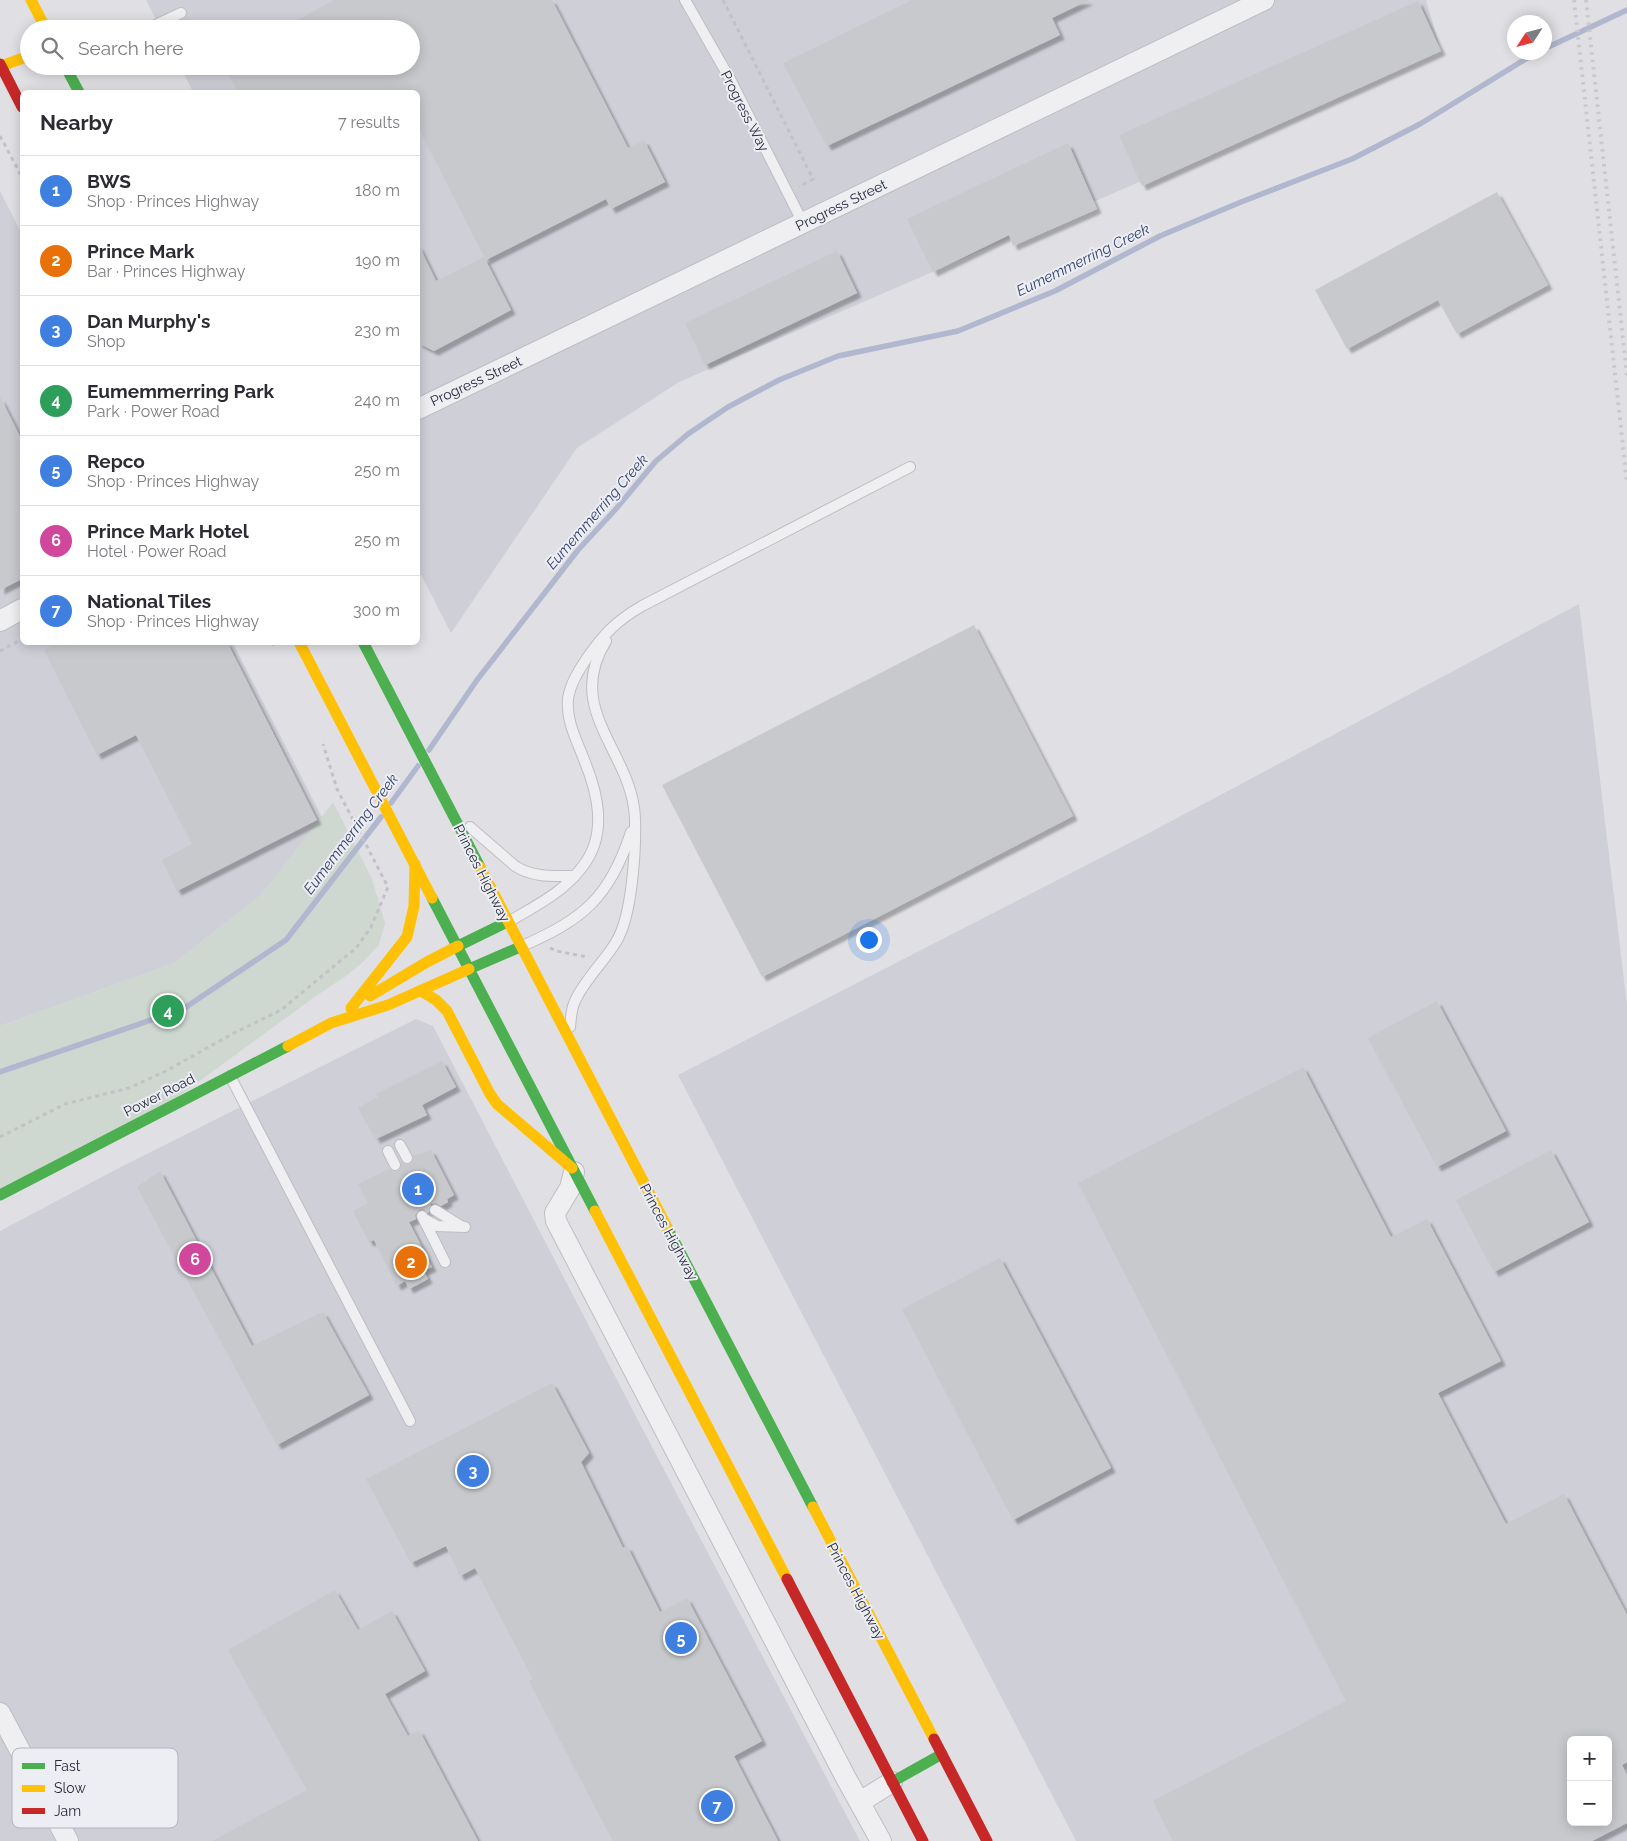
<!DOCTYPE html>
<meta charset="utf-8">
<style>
:root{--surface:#fff;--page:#f2f2f3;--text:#2b2b33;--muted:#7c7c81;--line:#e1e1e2;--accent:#686a77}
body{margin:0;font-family:Raleway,sans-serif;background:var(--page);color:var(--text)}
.controls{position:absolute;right:15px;bottom:15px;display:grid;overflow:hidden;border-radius:8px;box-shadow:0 2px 12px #0003}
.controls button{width:45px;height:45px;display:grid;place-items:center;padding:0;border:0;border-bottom:1px solid var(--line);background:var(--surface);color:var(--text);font:25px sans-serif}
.compass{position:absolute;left:1507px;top:15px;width:45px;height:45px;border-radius:50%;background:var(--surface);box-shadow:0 2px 12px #0003;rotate:234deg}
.you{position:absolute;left:868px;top:939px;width:18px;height:18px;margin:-12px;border:4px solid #fff;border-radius:50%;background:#1a73e8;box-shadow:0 0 0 8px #1a73e833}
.badge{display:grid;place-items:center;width:32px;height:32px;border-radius:50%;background:var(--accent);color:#fff;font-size:16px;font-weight:700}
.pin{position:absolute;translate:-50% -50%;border:2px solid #fff;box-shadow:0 1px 5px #0006}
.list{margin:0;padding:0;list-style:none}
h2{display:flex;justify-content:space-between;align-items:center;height:65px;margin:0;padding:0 20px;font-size:21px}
h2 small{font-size:16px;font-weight:400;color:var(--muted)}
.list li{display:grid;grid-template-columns:32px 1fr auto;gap:15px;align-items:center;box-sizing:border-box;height:70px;padding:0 20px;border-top:1px solid var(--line)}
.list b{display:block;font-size:19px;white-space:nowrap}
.list p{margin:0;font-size:16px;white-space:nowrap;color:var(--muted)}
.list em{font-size:16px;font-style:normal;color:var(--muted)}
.icon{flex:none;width:28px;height:28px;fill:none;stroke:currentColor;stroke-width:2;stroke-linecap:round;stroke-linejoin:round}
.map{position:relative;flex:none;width:1627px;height:1841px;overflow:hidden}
.search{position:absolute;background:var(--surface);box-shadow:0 2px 12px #0003;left:20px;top:20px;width:400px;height:55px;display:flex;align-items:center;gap:12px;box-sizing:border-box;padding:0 18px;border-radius:28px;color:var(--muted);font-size:19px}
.panel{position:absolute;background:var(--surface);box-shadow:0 2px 12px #0003;left:20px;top:90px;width:400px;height:555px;border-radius:8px}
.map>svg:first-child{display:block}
.built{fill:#cecfd7;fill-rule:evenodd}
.green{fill:#ced7d0}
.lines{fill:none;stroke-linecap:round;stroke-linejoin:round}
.stream{stroke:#b0b7ce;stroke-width:5.5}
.building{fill:#c8c9cc;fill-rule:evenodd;filter:url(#shadow)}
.lane-casing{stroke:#bebec2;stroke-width:12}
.street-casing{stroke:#bebec2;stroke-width:22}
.path{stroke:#c1c1c6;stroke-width:3;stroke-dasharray:4 4;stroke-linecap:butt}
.lane{stroke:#efeff1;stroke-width:10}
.street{stroke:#efeff1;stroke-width:20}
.fast{stroke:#4caf50;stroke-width:11}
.slow{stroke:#ffc107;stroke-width:11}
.jam{stroke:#c62828;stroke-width:11}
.rail{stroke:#c8c9cc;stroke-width:4;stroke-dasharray:2.5 5;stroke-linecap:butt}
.labels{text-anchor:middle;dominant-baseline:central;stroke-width:4;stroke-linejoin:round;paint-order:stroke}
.street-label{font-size:14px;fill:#282b3c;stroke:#edeef4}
.water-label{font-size:15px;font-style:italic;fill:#35436d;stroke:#edeef4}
.key{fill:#edeef4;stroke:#b2b4bd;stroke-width:1}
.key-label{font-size:14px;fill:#282b3c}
</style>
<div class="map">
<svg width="1627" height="1841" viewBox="0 0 1627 1841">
<defs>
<filter id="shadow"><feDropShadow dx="4.5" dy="4.5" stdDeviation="1" flood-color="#0004"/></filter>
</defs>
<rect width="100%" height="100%" fill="#e0e0e4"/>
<!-- built -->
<g class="built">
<path d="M146 0H1426L1441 51 679 382 577 448 451 633 418 569V92H193L180 66H411V29H161Z"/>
<path d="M0 191 22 234V642L233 643 322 817 261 895 174 963 0 1026Z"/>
<path d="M1579 604 1627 1005V1841H1076L678 1075 1147 834ZM1571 1740H1608V1822H1571Z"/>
<path d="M416 1019 433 1026 641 1426 860 1841H0V1231L115 1170Z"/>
</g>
<!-- green -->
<path class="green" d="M333 802 372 879 385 923 379 945 363 962 346 976 316 996 156 1113 0 1195V1026L174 963 261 895Z"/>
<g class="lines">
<!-- stream -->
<g class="stream">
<path d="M1544 49 1627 10"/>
<path d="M429 750 477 680 578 550 615 510 656 461 688 434 728 407 779 380 838 356 958 331 1055 291 1160 236 1241 202 1352 159 1420 124 1537 52"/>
<path d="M391 803 418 766"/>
<path d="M0 1072 183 1009 286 940 381 817"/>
</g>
</g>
<!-- building -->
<g class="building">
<path d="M334 0H552L628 148 644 140 665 182 611 209 606 199 486 260 418 127V92H238L224 66H411V29H281Z"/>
<path d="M912 0H1089L1052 18 1060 35 827 146 783 63Z"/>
<path d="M1418 1 1441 51 1142 186 1119 135Z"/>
<path d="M1068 143 1097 209 1013 246 1009 235 933 272 907 219Z"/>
<path d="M1497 192 1548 285 1457 334 1438 300 1347 349 1315 290Z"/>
<path d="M418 244 436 281 484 257 511 310 434 351 418 343Z"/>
<path d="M837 251 857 293 705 365 685 323Z"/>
<path d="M0 397 22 440V579L0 590Z"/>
<path d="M974 625 1073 816 762 977 662 785Z"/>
<path d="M58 642H227L317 820 177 891 162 860 192 844 136 735 97 755 44 650Z"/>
<path d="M1437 1001 1506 1131 1437 1167 1368 1038Z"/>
<path d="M442 1061 456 1087 422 1105 427 1115 376 1139 358 1108 378 1097 376 1094Z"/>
<path d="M1303 1067 1391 1237 1427 1219 1501 1361 1438 1393 1506 1524 1564 1494 1627 1615V1762L1622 1765 1627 1775V1823L1592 1841H1173L1153 1801 1346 1701 1078 1183ZM1571 1740H1608V1822H1571Z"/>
<path d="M431 1150 454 1195 447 1199 448 1202 441 1206 436 1203 431 1204 428 1213 423 1209 419 1210 415 1215 416 1219 409 1222 432 1267 424 1271 428 1279 409 1289 405 1281 397 1286 374 1240 369 1242 353 1211 368 1203 358 1184 389 1169 394 1172 398 1171 401 1168V1162L406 1165 410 1164 413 1161V1156Z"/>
<path d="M1551 1150 1589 1222 1494 1272 1456 1200Z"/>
<path d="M160 1171 252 1346 323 1312 369 1395 277 1445 137 1187Z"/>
<path d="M1000 1258 1111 1468 1013 1520 902 1309Z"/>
<path d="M552 1383 589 1453 581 1462 623 1548 627 1546 660 1612 687 1598 762 1741 734 1756 778 1841H613L529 1681 533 1679 475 1568 460 1576 446 1546 411 1563 366 1479Z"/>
<path d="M335 1590 358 1630 392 1611 425 1671 385 1694 408 1736 419 1730 478 1841H212L307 1790 228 1650Z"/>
</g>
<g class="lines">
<!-- lane casing -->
<g class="lane-casing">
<g id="lane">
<path d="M685 0 730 79 803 223"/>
<path d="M147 29 181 13"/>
<path d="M470 827 515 866C534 878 553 876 575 876"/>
<path d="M510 921C537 905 564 892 583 866 608 833 598 793 583 757 576 739 566 720 568 699 570 684 579 670 587 658 604 634 616 621 642 606L910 467"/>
<path d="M522 946C583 920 610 897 631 832"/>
<path d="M570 1027C571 1018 571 1009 575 1001 585 979 604 962 616 942 632 917 636 850 635 819 633 752 563 711 606 641"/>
<path d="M230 1076 410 1421"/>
<path d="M400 1145 407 1158"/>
<path d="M388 1151 395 1165"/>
<path d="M435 1210 461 1226"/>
<path d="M422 1216 445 1262"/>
<path d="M424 1219 437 1226 465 1227"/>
</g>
</g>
<!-- street casing -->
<g class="street-casing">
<g id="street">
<path d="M418 409 1264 0"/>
<path d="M0 621 22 609"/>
<path d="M574 1172 570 1188 555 1213 556 1221 847 1780 881 1841"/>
<path d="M0 1713 68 1841"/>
<path d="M860 1802 892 1782"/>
</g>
</g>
<!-- path -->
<g class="path">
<path d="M723 0 813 179 799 187"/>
<path d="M0 136 22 177"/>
<path d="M272 642 276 649"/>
<path d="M0 651 22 639"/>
<path d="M550 948 557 951 587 957"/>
<path d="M0 1137 65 1104 129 1088 166 1071 232 1034 281 1010 356 948 371 927 388 887 337 789 323 744"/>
</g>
<!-- lane -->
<use href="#lane" class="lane"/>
<!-- street -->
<use href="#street" class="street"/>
<!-- fast -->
<g class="fast">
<path d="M65 66 79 92"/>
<path d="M363 642 480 867"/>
<path d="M432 898 595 1211"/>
<path d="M458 946 507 922"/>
<path d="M469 969 520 947"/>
<path d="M0 1195 288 1046"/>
<path d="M668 1229 813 1507"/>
<path d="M892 1782 942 1754"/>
</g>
<!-- slow -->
<g class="slow">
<path d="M31 0 46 29"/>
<path d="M1 66 29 56"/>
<path d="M299 642 432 898"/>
<path d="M480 867 668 1229"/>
<path d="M421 991 436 1000 447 1011 490 1094 497 1104 572 1168"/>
<path d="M370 996 427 962 458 946"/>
<path d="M351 1008 407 937 414 906 415 864"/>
<path d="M288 1046 331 1023 388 1005 469 969"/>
<path d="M595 1211 787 1579"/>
<path d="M813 1507 934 1739"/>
</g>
<!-- jam -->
<g class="jam">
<path d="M0 64 22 107"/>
<path d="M787 1579 923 1841"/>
<path d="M934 1739 987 1841"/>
</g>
<!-- rail -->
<g class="rail">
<path d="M1574 0 1627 483"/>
<path d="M1586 0 1627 375"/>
</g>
</g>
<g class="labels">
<!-- street labels -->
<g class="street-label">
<text transform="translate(745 111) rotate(63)">Progress Way</text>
<text transform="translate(841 205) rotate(-26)">Progress Street</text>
<text transform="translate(476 381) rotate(-25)">Progress Street</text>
<text transform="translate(482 873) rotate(63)">Princes Highway</text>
<text transform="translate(159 1095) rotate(-27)">Power Road</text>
<text transform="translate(669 1232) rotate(62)">Princes Highway</text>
<text transform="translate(856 1591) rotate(62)">Princes Highway</text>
</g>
<!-- water labels -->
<g class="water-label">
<text transform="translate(1083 260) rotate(-26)">Eumemmerring Creek</text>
<text transform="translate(597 512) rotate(-49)">Eumemmerring Creek</text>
<text transform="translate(351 834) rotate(-53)">Eumemmerring Creek</text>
</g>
</g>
<!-- legend -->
<rect x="12" y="1748" width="166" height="80" rx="8" class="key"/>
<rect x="22" y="1763" width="23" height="6" fill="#4caf50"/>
<rect x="22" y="1785" width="23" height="7" fill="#ffc107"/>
<rect x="22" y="1808" width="23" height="6" fill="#c62828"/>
<g class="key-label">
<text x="54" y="1771">Fast</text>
<text x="54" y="1793">Slow</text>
<text x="54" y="1816">Jam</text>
</g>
</svg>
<div class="controls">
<button>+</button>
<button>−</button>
</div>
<svg class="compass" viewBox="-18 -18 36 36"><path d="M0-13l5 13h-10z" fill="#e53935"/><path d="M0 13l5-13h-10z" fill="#7c7c81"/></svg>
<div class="you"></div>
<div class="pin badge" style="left:418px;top:1189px;background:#3f7fe0">1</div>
<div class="pin badge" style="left:411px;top:1262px;background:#e8710a">2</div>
<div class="pin badge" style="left:473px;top:1471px;background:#3f7fe0">3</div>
<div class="pin badge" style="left:168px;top:1011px;background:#2e9e5b">4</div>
<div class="pin badge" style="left:681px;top:1638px;background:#3f7fe0">5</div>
<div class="pin badge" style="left:195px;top:1259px;background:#d1479c">6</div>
<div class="pin badge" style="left:717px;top:1806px;background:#3f7fe0">7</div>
<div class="search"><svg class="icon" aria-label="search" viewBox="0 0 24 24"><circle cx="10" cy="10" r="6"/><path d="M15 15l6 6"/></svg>Search here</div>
<section class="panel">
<h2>Nearby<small>7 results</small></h2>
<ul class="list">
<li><span class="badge" style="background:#3f7fe0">1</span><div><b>BWS</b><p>Shop · Princes Highway</p></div><em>180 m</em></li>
<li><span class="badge" style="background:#e8710a">2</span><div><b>Prince Mark</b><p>Bar · Princes Highway</p></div><em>190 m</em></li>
<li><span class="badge" style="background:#3f7fe0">3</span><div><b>Dan Murphy's</b><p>Shop</p></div><em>230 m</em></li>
<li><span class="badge" style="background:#2e9e5b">4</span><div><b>Eumemmerring Park</b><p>Park · Power Road</p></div><em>240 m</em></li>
<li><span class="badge" style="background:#3f7fe0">5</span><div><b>Repco</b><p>Shop · Princes Highway</p></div><em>250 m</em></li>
<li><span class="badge" style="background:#d1479c">6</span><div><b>Prince Mark Hotel</b><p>Hotel · Power Road</p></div><em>250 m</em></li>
<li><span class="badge" style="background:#3f7fe0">7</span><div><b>National Tiles</b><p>Shop · Princes Highway</p></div><em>300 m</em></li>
</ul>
</section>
</div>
